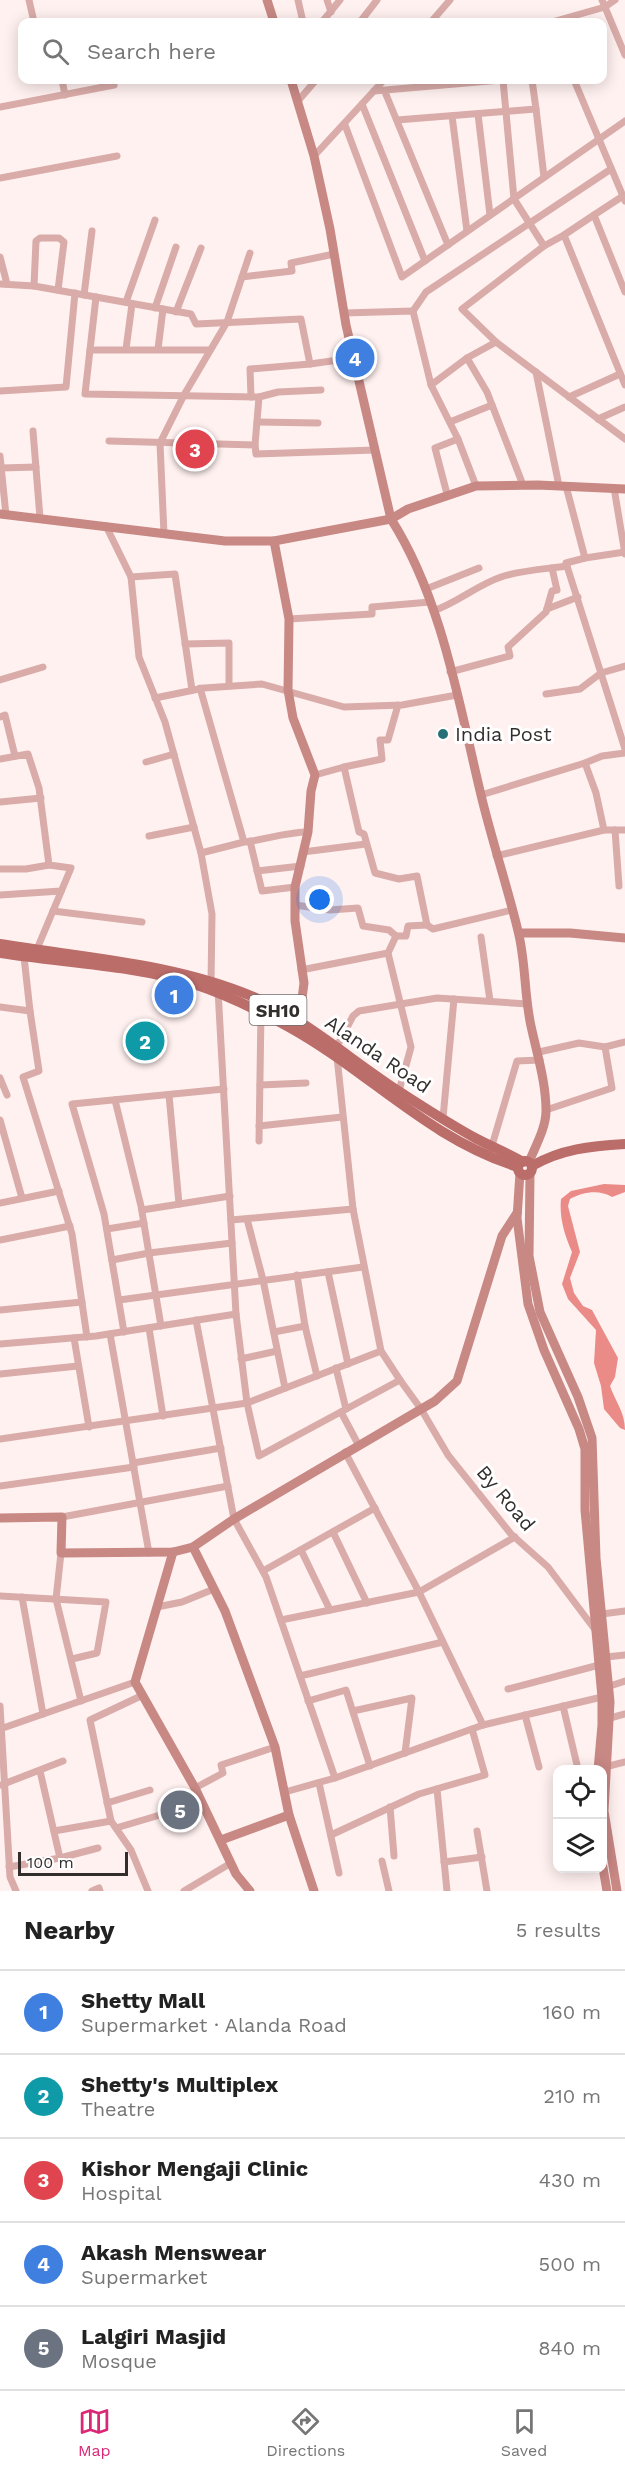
<!DOCTYPE html>
<meta charset="utf-8">
<style>
:root{--surface:#fff;--page:#f2f2f2;--text:#222;--muted:#767676;--line:#e0e0e0;--accent:#db2777}
body{margin:0;font-family:"Work Sans",sans-serif;background:var(--page);color:var(--text)}
.controls{position:absolute;right:18px;bottom:18px;display:grid;overflow:hidden;border-radius:12px;box-shadow:0 3px 15px #0003}
.controls button{width:54px;height:54px;display:grid;place-items:center;padding:0;border:0;border-bottom:2px solid var(--line);background:var(--surface);color:var(--text);font:30px sans-serif}
.scale{position:absolute;left:18px;bottom:15px;width:110px;box-sizing:border-box;padding-left:6px;border:3px solid #332e2e;border-top:0;font-size:16px;line-height:21px;white-space:nowrap;color:#332e2e;-webkit-text-stroke:4px #fff;paint-order:stroke}
.you{position:absolute;left:320px;top:900px;width:21px;height:21px;margin:-15px;border:4px solid #fff;border-radius:50%;background:#1a73e8;box-shadow:0 0 0 9px #1a73e833}
.badge{display:grid;place-items:center;width:39px;height:39px;border-radius:50%;background:var(--accent);color:#fff;font-size:20px;font-weight:700}
.pin{position:absolute;translate:-50% -50%;border:3px solid #fff;box-shadow:0 2px 6px #0006}
.list{margin:0;padding:0;list-style:none}
h2{display:flex;justify-content:space-between;align-items:center;height:78px;margin:0;padding:0 24px;font-size:26px}
h2 small{font-size:20px;font-weight:400;color:var(--muted)}
.list li{display:grid;grid-template-columns:39px 1fr auto;gap:18px;align-items:center;box-sizing:border-box;height:84px;padding:0 24px;border-top:2px solid var(--line)}
.list b{display:block;font-size:22px;white-space:nowrap}
.list p{margin:0;font-size:20px;white-space:nowrap;color:var(--muted)}
.list em{font-size:20px;font-style:normal;color:var(--muted)}
.icon{flex:none;width:33px;height:33px;fill:none;stroke:currentColor;stroke-width:2;stroke-linecap:round;stroke-linejoin:round}
.map{position:relative;flex:none;width:625px;height:1891px;overflow:hidden}
.search{position:absolute;background:var(--surface);box-shadow:0 3px 15px #0003;left:18px;right:18px;top:18px;height:66px;display:flex;align-items:center;gap:15px;box-sizing:border-box;padding:0 21px;border-radius:12px;color:var(--muted);font-size:22px}
.sheet{height:498px;background:var(--surface)}
nav{display:flex;justify-content:space-around;align-items:center;box-sizing:border-box;height:84px;border-top:2px solid var(--line);background:var(--surface);font-size:16px;color:var(--muted)}
nav a{display:grid;justify-items:center;gap:3px}
nav .on{color:var(--accent)}
.map>svg:first-child{display:block}
.water{fill:#eb8b87}
.lines{fill:none;stroke-linecap:round;stroke-linejoin:round}
.street{stroke:#d9aca9;stroke-width:7}
.secondary{stroke:#c88884;stroke-width:9}
.primary{stroke:#bb6d6a;stroke-width:10}
.poi-dot{fill:#267177;stroke:#fff;stroke-width:2}
.labels{text-anchor:middle;dominant-baseline:central;stroke-width:6;stroke-linejoin:round;paint-order:stroke}
.shield{fill:#fff;stroke:#706d6d;stroke-width:1.5}
.shield-label{font-size:18px;font-weight:bold;fill:#332e2e}
.poi-label{font-size:20px;fill:#332e2e;stroke:#fff;text-anchor:start}
.street-label{font-size:20px;fill:#332e2e;stroke:#fff}
</style>
<div class="map">
<svg width="625" height="1891" viewBox="0 0 625 1891">
<rect width="100%" height="100%" fill="#fff1f0"/>
<!-- water -->
<path class="water" d="M604 1184 625 1185V1192L612 1197C599 1189 583 1192 570 1199L568 1206 580 1252 570 1278 574 1293 583 1306 592 1310 618 1358 615 1377 610 1386C616 1403 625 1412 625 1430L620 1428 604 1409 601 1386 594 1363 596 1330 568 1299 562 1284 572 1252C565 1236 559 1218 561 1199L571 1191Z"/>
<g class="lines">
<!-- street -->
<g class="street">
<path d="M29 0 34 22"/>
<path d="M298 0 303 22"/>
<path d="M327 0 331 12"/>
<path d="M602 0 625 55"/>
<path d="M322 22 340 0"/>
<path d="M360 22 377 0"/>
<path d="M431 22 450 0"/>
<path d="M552 22 605 7 615 0"/>
<path d="M62 80 65 95"/>
<path d="M503 80 514 199 544 246 564 235"/>
<path d="M574 80 625 201"/>
<path d="M374 91 501 80"/>
<path d="M385 92 448 245"/>
<path d="M298 101 316 80"/>
<path d="M362 104 425 261"/>
<path d="M0 107 114 85"/>
<path d="M536 109 544 177"/>
<path d="M478 114 490 215"/>
<path d="M452 116 467 231"/>
<path d="M397 120 536 109 532 80"/>
<path d="M345 125 402 277 625 121"/>
<path d="M314 156 384 80"/>
<path d="M0 178 117 156"/>
<path d="M623 196 594 215 625 292"/>
<path d="M594 215 564 235 625 385"/>
<path d="M0 257 7 284"/>
<path d="M242 277 292 271 291 263 334 254"/>
<path d="M0 284 34 286 191 314 196 324 301 319 310 364 353 358"/>
<path d="M34 286 36 241 40 238H59L64 242 58 290"/>
<path d="M84 295 92 231"/>
<path d="M96 297 85 394 259 397 255 445"/>
<path d="M126 302 155 220"/>
<path d="M155 308 176 247"/>
<path d="M413 311 426 292 611 169"/>
<path d="M176 312 201 248"/>
<path d="M344 313 413 311 431 385 467 358 496 342 625 439"/>
<path d="M496 342 462 309 544 246"/>
<path d="M126 349 132 304"/>
<path d="M158 349 163 309"/>
<path d="M90 350H210"/>
<path d="M467 358 487 392 523 485"/>
<path d="M536 372 559 486"/>
<path d="M431 385 458 439 476 486"/>
<path d="M0 391 66 387 75 293"/>
<path d="M251 397 250 369 310 364"/>
<path d="M259 397 278 392 321 390"/>
<path d="M569 397 620 374"/>
<path d="M598 419 625 407"/>
<path d="M257 422 318 423"/>
<path d="M450 422 492 405"/>
<path d="M33 431 40 518"/>
<path d="M109 441 255 445 256 454 375 450"/>
<path d="M0 456 6 515"/>
<path d="M1 468 36 467"/>
<path d="M566 486 585 558 566 563 625 749"/>
<path d="M614 488 625 554"/>
<path d="M447 494 435 448 458 439"/>
<path d="M106 526 131 577 139 657 165 722 201 853 212 914 211 983"/>
<path d="M164 534 160 443 184 395 227 322 250 253"/>
<path d="M585 558 625 552"/>
<path d="M131 577 175 574 192 690"/>
<path d="M426 589 479 568"/>
<path d="M547 609 578 597"/>
<path d="M433 611C457 603 477 585 501 577 522 570 546 569 567 566"/>
<path d="M289 619 372 614V607L430 602"/>
<path d="M185 644 229 643V686"/>
<path d="M450 672 510 656 508 647 546 612 552 591 557 590 552 568"/>
<path d="M0 680 43 667"/>
<path d="M200 688 244 842 201 853"/>
<path d="M546 694 580 689 601 673 625 666"/>
<path d="M155 698 204 688 262 684 344 707 402 705 457 695"/>
<path d="M0 717 5 715 15 756"/>
<path d="M0 759 28 754 39 788 49 865 71 868 37 949"/>
<path d="M146 762 174 754"/>
<path d="M344 767 382 759 380 740H388L398 705"/>
<path d="M315 775 344 767 359 832 364 834 375 873 399 879 417 876 427 925 408 926 406 936H396"/>
<path d="M481 795 585 763"/>
<path d="M0 802 41 798"/>
<path d="M604 830 596 793 585 763 602 756 625 753"/>
<path d="M615 830 619 886"/>
<path d="M149 836 194 827"/>
<path d="M250 841 262 891 295 887"/>
<path d="M246 842C267 839 287 832 308 832"/>
<path d="M303 852 366 844"/>
<path d="M496 856 604 830H625"/>
<path d="M0 869H26L49 865"/>
<path d="M257 871 301 866"/>
<path d="M0 895 61 891"/>
<path d="M295 905 330 910 358 908 363 926 389 930 396 936 388 953 411 1047 399 1091"/>
<path d="M53 911 142 922"/>
<path d="M427 925 433 929 512 910"/>
<path d="M481 937 490 1001"/>
<path d="M301 970 388 953"/>
<path d="M218 990 236 1314"/>
<path d="M0 1007 30 1011 24 957"/>
<path d="M30 1011 39 1071 23 1077 72 1234 87 1337"/>
<path d="M336 1048 353 1016 359 1011 437 998 528 1004"/>
<path d="M539 1052 579 1043 605 1047 625 1042"/>
<path d="M0 1078 7 1095"/>
<path d="M260 1085 306 1083"/>
<path d="M169 1095 179 1204"/>
<path d="M115 1100 141 1206 161 1326"/>
<path d="M546 1110 612 1088 605 1047"/>
<path d="M443 1118 454 999"/>
<path d="M0 1120 22 1198"/>
<path d="M259 1126 342 1117"/>
<path d="M259 1141 261 1012"/>
<path d="M491 1149 517 1061 540 1060"/>
<path d="M0 1203 59 1191"/>
<path d="M142 1210 230 1196"/>
<path d="M247 1219 263 1280 285 1388"/>
<path d="M231 1220 353 1209"/>
<path d="M107 1229 144 1223"/>
<path d="M0 1240 70 1226"/>
<path d="M112 1260 149 1253 232 1243"/>
<path d="M328 1272 348 1364"/>
<path d="M297 1275 305 1326"/>
<path d="M119 1300 363 1267"/>
<path d="M0 1310 82 1302"/>
<path d="M196 1320 234 1519 266 1577 335 1778 285 1792"/>
<path d="M149 1328 163 1416"/>
<path d="M124 1332 104 1214 72 1104 224 1089"/>
<path d="M274 1332 305 1326 317 1376"/>
<path d="M110 1334 149 1553"/>
<path d="M74 1338 89 1427"/>
<path d="M0 1344 96 1336 236 1314 247 1403 259 1456 400 1380 421 1409 448 1455 511 1534 548 1567 596 1631"/>
<path d="M381 1351 400 1380"/>
<path d="M241 1359 277 1351"/>
<path d="M336 1368 346 1409"/>
<path d="M0 1374 78 1366"/>
<path d="M341 1412 358 1444"/>
<path d="M0 1439 247 1403 381 1351 353 1209 337 1057"/>
<path d="M345 1452 419 1592 483 1725"/>
<path d="M133 1463 221 1448"/>
<path d="M0 1486 134 1467"/>
<path d="M62 1517 228 1486"/>
<path d="M333 1532 367 1603"/>
<path d="M301 1550 330 1610"/>
<path d="M61 1553 56 1599 81 1701"/>
<path d="M263 1571 375 1508"/>
<path d="M0 1596 106 1602 97 1653 72 1659"/>
<path d="M22 1597 43 1714"/>
<path d="M157 1607 182 1602 214 1589"/>
<path d="M602 1614 625 1611"/>
<path d="M281 1620 419 1592 515 1537"/>
<path d="M606 1657 625 1655"/>
<path d="M300 1676 443 1642"/>
<path d="M604 1688 625 1681"/>
<path d="M508 1689 599 1665"/>
<path d="M143 1695 90 1720 111 1821 131 1850 148 1891"/>
<path d="M308 1701 346 1690 370 1766"/>
<path d="M0 1706 10 1877 16 1891"/>
<path d="M563 1706 577 1765"/>
<path d="M353 1711 412 1698 405 1753"/>
<path d="M525 1715 539 1767"/>
<path d="M610 1718 625 1714"/>
<path d="M3 1728 135 1682"/>
<path d="M609 1766 625 1762"/>
<path d="M40 1771 60 1858"/>
<path d="M335 1778 483 1725 602 1697"/>
<path d="M319 1783 339 1873"/>
<path d="M1 1785 63 1761"/>
<path d="M195 1788 223 1773 221 1765 275 1747"/>
<path d="M437 1789 447 1891"/>
<path d="M107 1803 150 1790"/>
<path d="M390 1807 394 1856"/>
<path d="M116 1828 170 1812"/>
<path d="M54 1831 111 1821"/>
<path d="M477 1831 487 1891"/>
<path d="M331 1835 419 1794 485 1775 472 1729"/>
<path d="M382 1861 389 1891"/>
<path d="M444 1862 482 1857"/>
<path d="M9 1867 60 1858 98 1848"/>
<path d="M92 1891 99 1888 100 1891"/>
<path d="M184 1891 231 1863"/>
</g>
<!-- secondary -->
<g class="secondary">
<path d="M267 0 274 22"/>
<path d="M291 80 314 156 330 229 346 325 391 519C442 599 459 704 481 795 492 841 507 885 518 931 526 962 524 995 531 1026 537 1054 546 1082 546 1111 546 1128 535 1147 529 1162"/>
<path d="M0 514 225 541H274L391 519 408 509 476 486 538 485 625 489"/>
<path d="M274 541 289 619 288 690 293 718 315 775 311 791 308 832 295 887V921L304 983 299 1022"/>
<path d="M519 933H570L625 938"/>
<path d="M520 1173 517 1218 528 1304 544 1350 579 1429 585 1449V1510L602 1697V1725L598 1770"/>
<path d="M530 1174 529 1256 540 1312 578 1397 592 1438 596 1558 610 1702 604 1811 617 1891"/>
<path d="M0 1518 62 1517 61 1553 173 1552 193 1547 234 1519 435 1401 457 1381 502 1236 517 1213"/>
<path d="M193 1547 225 1611 275 1747 289 1815 314 1891"/>
<path d="M173 1552 135 1682 195 1788 236 1874 250 1891"/>
<path d="M221 1840 289 1815"/>
<path d="M602 1862 607 1891"/>
</g>
<!-- primary -->
<g class="primary">
<path d="M0 944C86 958 173 963 254 997 305 1019 352 1061 400 1092 425 1108 451 1125 477 1139 492 1147 508 1153 523 1162"/>
<path d="M0 953C64 963 132 965 194 984 227 995 258 1010 289 1027 370 1072 427 1138 518 1167"/>
<circle cx="525" cy="1168" r="7"/>
<path d="M532 1166C561 1149 591 1146 625 1144"/>
</g>
</g>
<!-- markers -->
<circle class="poi-dot" cx="443" cy="734" r="6"/>
<g class="labels">
<!-- shield labels -->
<rect class="shield" x="249.5" y="995" width="57" height="30" rx="4.5"/>
<g class="shield-label">
<text x="278" y="1010">SH10</text>
</g>
<!-- poi labels -->
<g class="poi-label">
<text x="455" y="734">India Post</text>
</g>
<!-- street labels -->
<g class="street-label">
<text transform="translate(378 1054) rotate(34)">Alanda Road</text>
<text transform="translate(506 1498) rotate(50)">By Road</text>
</g>
</g>
</svg>
<div class="controls">
<button><svg class="icon" aria-label="locate" viewBox="0 0 24 24"><circle cx="12" cy="12" r="6"/><path d="M12 2v4M12 18v4M2 12h4M18 12h4"/></svg></button>
<button><svg class="icon" aria-label="layers" viewBox="0 0 24 24"><path d="M12 4l9 5-9 5-9-5zM3 14l9 5 9-5"/></svg></button>
</div>
<div class="scale">100 m</div>
<div class="you"></div>
<div class="pin badge" style="left:174px;top:995px;background:#3f7fe0">1</div>
<div class="pin badge" style="left:145px;top:1041px;background:#0f9aa8">2</div>
<div class="pin badge" style="left:195px;top:449px;background:#e0444e">3</div>
<div class="pin badge" style="left:355px;top:358px;background:#3f7fe0">4</div>
<div class="pin badge" style="left:180px;top:1810px;background:#6b7280">5</div>
<div class="search"><svg class="icon" aria-label="search" viewBox="0 0 24 24"><circle cx="10" cy="10" r="6"/><path d="M15 15l6 6"/></svg>Search here</div>
</div>
<section class="sheet">
<h2>Nearby<small>5 results</small></h2>
<ul class="list">
<li><span class="badge" style="background:#3f7fe0">1</span><div><b>Shetty Mall</b><p>Supermarket · Alanda Road</p></div><em>160 m</em></li>
<li><span class="badge" style="background:#0f9aa8">2</span><div><b>Shetty's Multiplex</b><p>Theatre</p></div><em>210 m</em></li>
<li><span class="badge" style="background:#e0444e">3</span><div><b>Kishor Mengaji Clinic</b><p>Hospital</p></div><em>430 m</em></li>
<li><span class="badge" style="background:#3f7fe0">4</span><div><b>Akash Menswear</b><p>Supermarket</p></div><em>500 m</em></li>
<li><span class="badge" style="background:#6b7280">5</span><div><b>Lalgiri Masjid</b><p>Mosque</p></div><em>840 m</em></li>
</ul>
</section>
<nav>
<a class="on"><svg class="icon" aria-label="map" viewBox="0 0 24 24"><path d="M3 6l6-2 6 2 6-2v14l-6 2-6-2-6 2zM9 4v14M15 6v14"/></svg>Map</a>
<a><svg class="icon" aria-label="directions" viewBox="0 0 24 24"><path d="M12 3l9 9-9 9-9-9zM9 14v-3h6M13 9l2 2-2 2"/></svg>Directions</a>
<a><svg class="icon" aria-label="saved" viewBox="0 0 24 24"><path d="M7 4h10v16l-5-4-5 4z"/></svg>Saved</a>
</nav>
